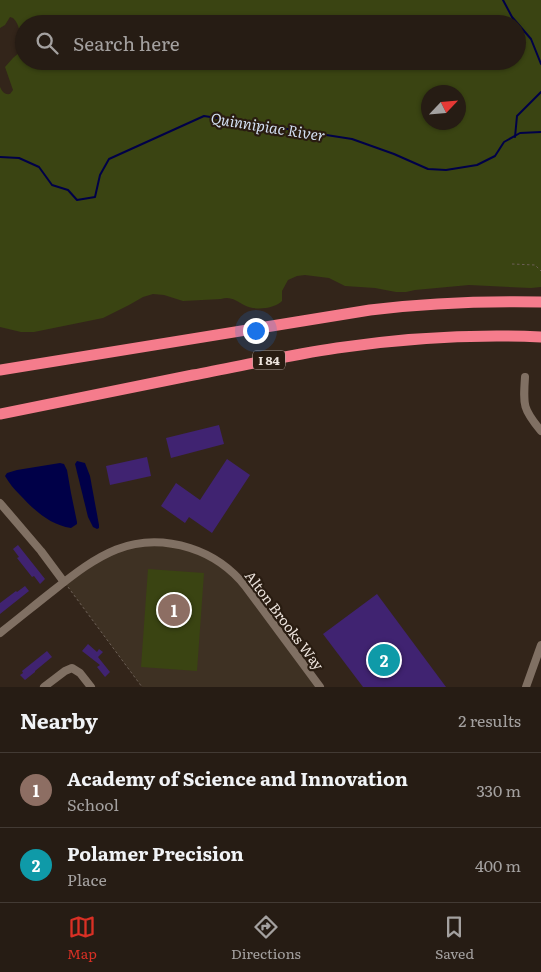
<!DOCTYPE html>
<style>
:root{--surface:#261c14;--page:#2e251d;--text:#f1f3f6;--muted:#a4a1a0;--line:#423a34;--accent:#d93025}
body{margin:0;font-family:Literata,serif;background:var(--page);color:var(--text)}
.compass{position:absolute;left:421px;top:85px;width:45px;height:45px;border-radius:50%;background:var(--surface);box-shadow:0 1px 4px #0004;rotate:64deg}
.you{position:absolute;left:255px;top:330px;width:18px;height:18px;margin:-12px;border:4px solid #fff;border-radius:50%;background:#1a73e8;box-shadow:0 0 0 8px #1a73e833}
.badge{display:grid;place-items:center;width:32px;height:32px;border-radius:50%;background:var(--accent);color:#fff;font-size:16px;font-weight:700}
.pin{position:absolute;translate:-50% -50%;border:2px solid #fff;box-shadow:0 1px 5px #0006}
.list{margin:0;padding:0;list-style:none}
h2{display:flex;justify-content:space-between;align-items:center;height:65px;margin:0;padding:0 20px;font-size:21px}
h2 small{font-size:16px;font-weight:400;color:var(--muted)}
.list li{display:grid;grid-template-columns:32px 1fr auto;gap:15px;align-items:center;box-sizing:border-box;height:75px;padding:0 20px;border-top:1px solid var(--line)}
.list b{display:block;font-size:19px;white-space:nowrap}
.list p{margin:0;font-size:16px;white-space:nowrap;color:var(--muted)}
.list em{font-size:16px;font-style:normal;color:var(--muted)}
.icon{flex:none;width:28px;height:28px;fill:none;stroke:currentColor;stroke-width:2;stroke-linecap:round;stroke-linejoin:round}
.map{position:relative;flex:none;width:541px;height:687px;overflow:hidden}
.search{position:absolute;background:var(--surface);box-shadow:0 1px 4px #0004;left:15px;right:15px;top:15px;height:55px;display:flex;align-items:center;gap:12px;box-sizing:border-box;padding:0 18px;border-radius:28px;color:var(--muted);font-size:19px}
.sheet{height:215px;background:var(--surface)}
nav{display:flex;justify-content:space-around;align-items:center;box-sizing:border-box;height:70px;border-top:1px solid var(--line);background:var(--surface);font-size:14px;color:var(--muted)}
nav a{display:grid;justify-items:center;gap:2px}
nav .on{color:var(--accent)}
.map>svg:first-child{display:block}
.education{fill:#3e3123}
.green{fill:#3a4412;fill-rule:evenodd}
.water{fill:#000048}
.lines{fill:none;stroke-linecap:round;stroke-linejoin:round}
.stream{stroke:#000048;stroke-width:2}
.building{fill:#402371}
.path{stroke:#6c5f56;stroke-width:1;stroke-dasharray:2.5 2.5;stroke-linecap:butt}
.minor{stroke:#807063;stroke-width:8}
.highway{stroke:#f57c8c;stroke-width:11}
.labels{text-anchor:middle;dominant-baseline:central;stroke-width:4.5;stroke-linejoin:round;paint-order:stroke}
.shield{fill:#291c11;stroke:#b2a79f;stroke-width:1}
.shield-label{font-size:12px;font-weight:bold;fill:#ece3dc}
.street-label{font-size:14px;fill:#ece3dc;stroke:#291c11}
.water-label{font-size:15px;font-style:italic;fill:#d2def2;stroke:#291c11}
</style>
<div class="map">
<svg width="541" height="687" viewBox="0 0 541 687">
<rect width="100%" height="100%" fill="#33251a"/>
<!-- education -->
<path class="education" d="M178 545 229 569 320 687H142L64 582 86 565 129 546Z"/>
<!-- green -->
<g class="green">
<path d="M0 0H541V287L531 288 469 285 415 290 406 292H396L375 288 345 286 329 278 305 275 297 276 288 280 282 291V301C274 309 254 311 244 305 236 301 231 296 221 299L183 301 164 295 153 294 143 297 129 305 103 318 34 332H21L0 327V87C2 91 4 95 10 94L13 90 5 67 13 58 20 52 23 41C19 34 20 24 13 18L10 17 5 25 0 28ZM24 24H517V61H24ZM428 92H458V122H428Z"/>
<path d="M148 569 204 573 197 671 141 667Z"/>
</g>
<!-- water -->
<g class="water">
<path d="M77 461 85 463 90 476 99 525V528L97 529 93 527 88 517 75 464Z"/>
<path d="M60 463 64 464 67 470 71 493 77 522V524L71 528C50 525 34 510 20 495 14 489 9 483 5 476L7 473 17 470Z"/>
</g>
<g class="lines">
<!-- stream -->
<g class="stream">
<path d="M503 0 512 17 531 39 541 64"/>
<path d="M515 137 517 116 541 92"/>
<path d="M0 157 19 158 39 167 52 185 68 190 77 200 95 197 100 175 109 159 204 116 352 139 394 154 428 169 446 170 477 165 495 156 504 142 520 133 541 132"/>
</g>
</g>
<!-- building -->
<g class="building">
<path d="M219 425 224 444 171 458 166 438Z"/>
<path d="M147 457 151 476 110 485 106 466Z"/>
<path d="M227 459 250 475 212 533 189 517 185 523 161 506 176 483 200 500Z"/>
<path d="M18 545 45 579 40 584 34 576 32 577 17 558 19 557 13 549Z"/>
<path d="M25 586 29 591 0 614V603L16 591 17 592Z"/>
<path d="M377 594 446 687H363L323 634Z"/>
<path d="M88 644 97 652 99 649 103 652 98 657 110 672 105 677 97 667 100 665 82 651Z"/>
<path d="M47 651 52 657 35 671V672L25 680 20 675 23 673 22 671Z"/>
</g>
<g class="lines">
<!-- path -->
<g class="path">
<path d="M512 264 535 265 541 271"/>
<path d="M68 587 142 687"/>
</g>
<!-- minor -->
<g class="minor">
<path d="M525 377C523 406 523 409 541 431"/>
<path d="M0 503 41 551 64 582"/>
<path d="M0 633C18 619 36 604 54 590 97 556 132 530 190 548 212 555 231 568 246 587L320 687"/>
<path d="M44 687 65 671 72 668 80 673 91 687"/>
<path d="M526 687 541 645"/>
</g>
<!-- highway -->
<g class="highway">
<path d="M0 370 370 310C427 303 484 301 541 302"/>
<path d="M0 414C64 401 128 388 193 375 241 366 289 355 337 348 405 338 473 334 541 337"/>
</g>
</g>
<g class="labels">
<!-- shield labels -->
<rect class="shield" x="253" y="350.5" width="32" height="19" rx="4"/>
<g class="shield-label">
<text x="269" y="360">I 84</text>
</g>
<!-- street labels -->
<g class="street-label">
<text transform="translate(285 620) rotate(53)">Alton Brooks Way</text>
</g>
<!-- water labels -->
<g class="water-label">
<text transform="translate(268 126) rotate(9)">Quinnipiac River</text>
</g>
</g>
</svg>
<svg class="compass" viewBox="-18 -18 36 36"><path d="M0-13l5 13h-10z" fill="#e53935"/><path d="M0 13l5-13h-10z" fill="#a4a1a0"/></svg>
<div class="you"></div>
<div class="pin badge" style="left:174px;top:610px;background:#8d6e63">1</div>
<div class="pin badge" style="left:384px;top:660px;background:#0f9aa8">2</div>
<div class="search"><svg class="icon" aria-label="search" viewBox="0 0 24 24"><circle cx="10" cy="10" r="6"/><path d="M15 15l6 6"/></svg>Search here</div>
</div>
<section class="sheet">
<h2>Nearby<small>2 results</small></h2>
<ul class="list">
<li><span class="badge" style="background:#8d6e63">1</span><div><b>Academy of Science and Innovation</b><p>School</p></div><em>330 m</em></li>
<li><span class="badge" style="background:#0f9aa8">2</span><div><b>Polamer Precision</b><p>Place</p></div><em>400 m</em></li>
</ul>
</section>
<nav>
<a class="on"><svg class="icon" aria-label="map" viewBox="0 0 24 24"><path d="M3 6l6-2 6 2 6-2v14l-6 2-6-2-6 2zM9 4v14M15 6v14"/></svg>Map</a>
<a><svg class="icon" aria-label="directions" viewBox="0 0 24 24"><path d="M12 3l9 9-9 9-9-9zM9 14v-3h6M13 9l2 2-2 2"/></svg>Directions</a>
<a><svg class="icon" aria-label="saved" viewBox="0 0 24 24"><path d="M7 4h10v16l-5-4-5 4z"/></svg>Saved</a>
</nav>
